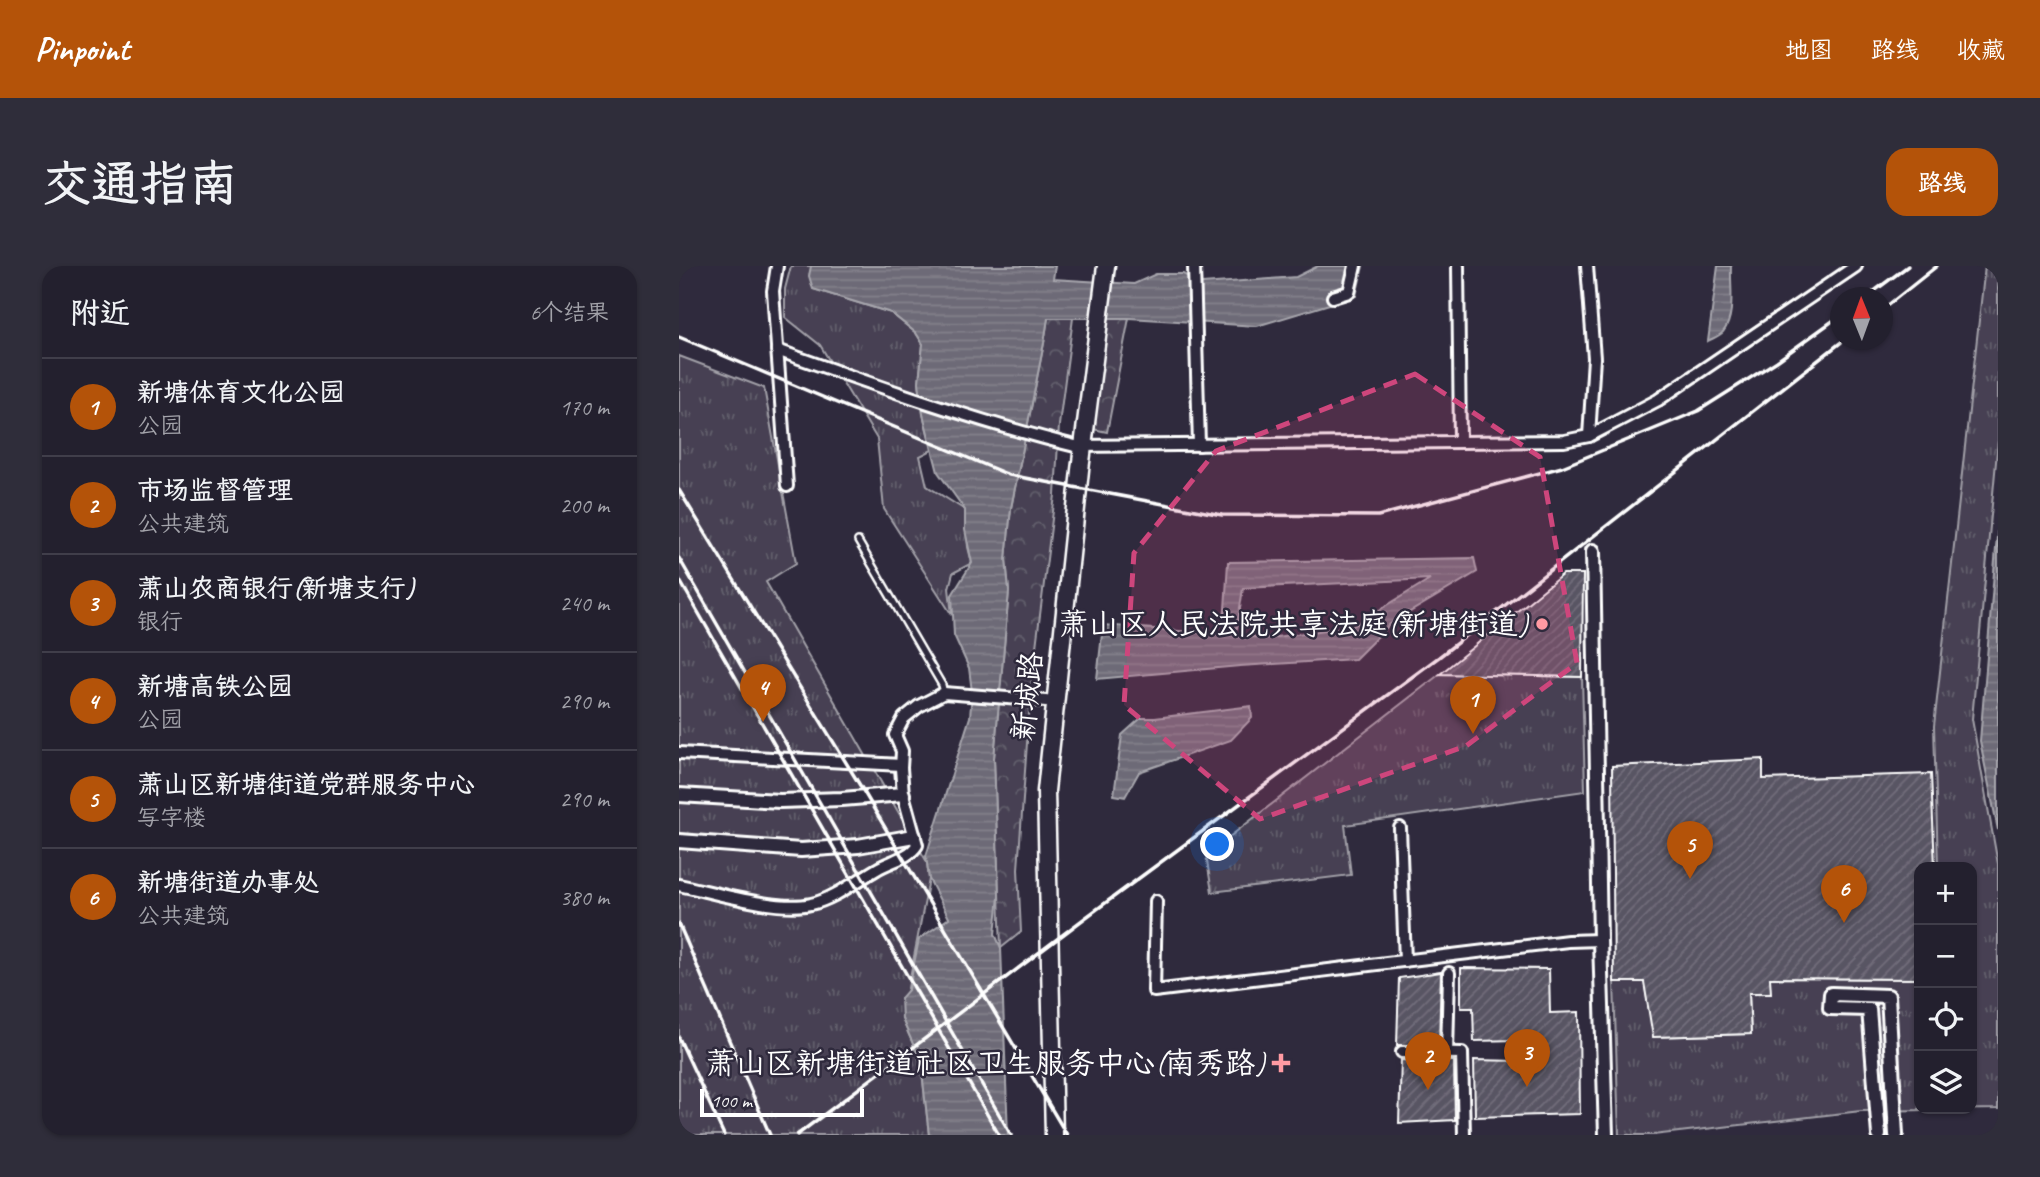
<!DOCTYPE html>
<html lang="zh">
<meta charset="utf-8">
<style>
:root{--surface:#23202e;--page:#2f2d3a;--text:#f1f3f6;--muted:#a3a3aa;--line:#403e4a;--accent:#b45309}
body{margin:0;font-family:Caveat,"LXGW WenKai TC",sans-serif;background:var(--page);color:var(--text)}
.controls{position:absolute;right:21px;bottom:21px;display:grid;overflow:hidden;border-radius:14px;box-shadow:0 2px 5px #0004}
.controls button{width:63px;height:63px;display:grid;place-items:center;padding:0;border:0;border-bottom:2px solid var(--line);background:var(--surface);color:var(--text);font:35px sans-serif}
.compass{position:absolute;left:1151px;top:21px;width:63px;height:63px;border-radius:50%;background:var(--surface);box-shadow:0 2px 5px #0004;rotate:359deg}
.scale{position:absolute;left:21px;bottom:18px;width:164px;box-sizing:border-box;padding-left:7px;border:4px solid #fff;border-top:0;font-size:19px;line-height:24px;white-space:nowrap;color:#fff;-webkit-text-stroke:5px #2f2a3d;paint-order:stroke}
.you{position:absolute;left:539px;top:579px;width:24px;height:24px;margin:-18px;border:5px solid #fff;border-radius:50%;background:#1a73e8;box-shadow:0 0 0 10px #1a73e833}
.badge{display:grid;place-items:center;width:46px;height:46px;border-radius:50%;background:var(--accent);color:#fff;font-size:23px;font-weight:700}
.pin{position:absolute;translate:-50% -58px;filter:drop-shadow(0 2px 4px #0008)}
.pin::after{content:'';position:absolute;top:37px;width:24px;height:21px;background:inherit;clip-path:polygon(0 0,100% 0,50% 100%)}
.list{margin:0;padding:0;list-style:none}
h2{display:flex;justify-content:space-between;align-items:center;height:91px;margin:0;padding:0 28px;font-size:30px}
h2 small{font-size:23px;font-weight:400;color:var(--muted)}
.list li{display:grid;grid-template-columns:46px 1fr auto;gap:21px;align-items:center;box-sizing:border-box;height:98px;padding:0 28px;border-top:2px solid var(--line)}
.list b{display:block;font-size:26px;white-space:nowrap}
.list p{margin:0;font-size:23px;white-space:nowrap;color:var(--muted)}
.list em{font-size:23px;font-style:normal;color:var(--muted)}
.icon{flex:none;width:38px;height:38px;fill:none;stroke:currentColor;stroke-width:2;stroke-linecap:round;stroke-linejoin:round}
.map{position:relative;flex:none;width:1319px;height:869px;overflow:hidden;border-radius:21px}
header{display:flex;align-items:center;gap:42px;box-sizing:border-box;height:98px;padding:0 35px;background:var(--accent);color:#fff}
header strong{font-size:33px}
nav{display:flex;gap:38px;margin-inline-start:auto;font-size:24px}
.intro{display:flex;align-items:center;justify-content:space-between;box-sizing:border-box;height:168px;padding:0 42px}
h1{margin:0;font-size:49px}
.button{padding:18px 32px;border-radius:21px;background:var(--accent);color:#fff;font-size:24px;font-weight:700}
main{display:flex;gap:42px;padding:0 42px}
aside{flex:1;background:var(--surface);border-radius:21px;box-shadow:0 2px 5px #0004}
.map>svg:first-child{display:block}
.forest{fill:url(#forest-crowns);stroke:#a2a0a8;stroke-width:2}
.park{fill:url(#park-tufts);stroke:#a2a0a8;stroke-width:2}
.water{fill:url(#water-rules);stroke:#a7a6ad;stroke-width:2}
.building{fill:url(#building-hatch);stroke:#fff;stroke-width:2}
.lines{fill:none;stroke-linecap:round;stroke-linejoin:round}
.service-casing{stroke:#fff;stroke-width:10}
.minor-casing{stroke:#fff;stroke-width:16}
.tertiary-casing{stroke:#fff;stroke-width:18}
.primary-casing{stroke:#fff;stroke-width:21}
.service{stroke:#2f2a3d;stroke-width:5}
.minor{stroke:#2f2a3d;stroke-width:10}
.tertiary{stroke:#2f2a3d;stroke-width:12}
.primary{stroke:#2f2a3d;stroke-width:16}
.rail{stroke:#fff;stroke-width:3.5}
.marked{fill:#ce467c;fill-opacity:0.2;stroke:#ce467c;stroke-width:5;stroke-dasharray:14 9;stroke-linejoin:round}
.poi-dot{fill:#ff9aa2;stroke:#2f2a3d;stroke-width:2.5}
.labels{text-anchor:middle;dominant-baseline:central;stroke-width:5;stroke-linejoin:round;paint-order:stroke}
.poi-label{font-size:30px;fill:#fff;stroke:#2f2a3d;text-anchor:end}
.street-label{font-size:30px;fill:#fff;stroke:#2f2a3d}
</style>
<header>
<strong>Pinpoint</strong>
<nav><a>地图</a><a>路线</a><a>收藏</a></nav>
</header>
<div class="intro"><h1>交通指南</h1><a class="button">路线</a></div>
<main>
<aside>
<h2>附近<small>6个结果</small></h2>
<ul class="list">
<li><span class="badge">1</span><div><b>新塘体育文化公园</b><p>公园</p></div><em>170 m</em></li>
<li><span class="badge">2</span><div><b>市场监督管理</b><p>公共建筑</p></div><em>200 m</em></li>
<li><span class="badge">3</span><div><b>萧山农商银行(新塘支行)</b><p>银行</p></div><em>240 m</em></li>
<li><span class="badge">4</span><div><b>新塘高铁公园</b><p>公园</p></div><em>290 m</em></li>
<li><span class="badge">5</span><div><b>萧山区新塘街道党群服务中心</b><p>写字楼</p></div><em>290 m</em></li>
<li><span class="badge">6</span><div><b>新塘街道办事处</b><p>公共建筑</p></div><em>380 m</em></li>
</ul>
</aside>
<div class="map">
<svg width="1319" height="869" viewBox="0 0 1319 869">
<defs>
<pattern id="forest-crowns" width="20" height="18" patternUnits="userSpaceOnUse" patternTransform="scale(1.75)"><rect width="20" height="18" fill="#464152"/><path d="M2 6a3 3 0 1 1 6 0M12 15a3 3 0 1 1 6 0" fill="none" stroke="#625e6c"/></pattern>
<pattern id="park-tufts" width="24" height="20" patternUnits="userSpaceOnUse" patternTransform="scale(1.75)"><rect width="24" height="20" fill="#464152"/><path d="M3 7l-1-3M5 7V3M7 7l1-3M15 17l-1-3M17 17v-4M19 17l1-3" fill="none" stroke="#625e6c"/></pattern>
<pattern id="water-rules" width="6" height="5" patternUnits="userSpaceOnUse" patternTransform="scale(1.75)"><rect width="6" height="5" fill="#6d6a77"/><path d="M0 2.5h6" fill="none" stroke="#83808b"/></pattern>
<pattern id="building-hatch" width="6" height="6" patternUnits="userSpaceOnUse" patternTransform="scale(1.75)"><rect width="6" height="6" fill="#595564"/><path d="M-1 1l2-2M0 6l6-6M5 7l2-2" fill="none" stroke="#726e7b"/></pattern>
</defs>
<rect width="100%" height="100%" fill="#2f2a3d"/>
<filter id="ink" filterUnits="userSpaceOnUse"><feTurbulence type="fractalNoise" baseFrequency=".0143" numOctaves="2"/><feDisplacementMap in="SourceGraphic" scale="14" xChannelSelector="R" yChannelSelector="G"/><feConvolveMatrix kernelMatrix="1 2 1 2 8 2 1 2 1" color-interpolation-filters="sRGB"/></filter>
<g filter="url(#ink)">
<!-- forest -->
<g class="forest">
<path d="M369 52H394L380 159 376 229 352 421 339 603 342 666 322 682 315 492 330 325 327 293 332 242 365 77Z"/>
<path d="M429 52H450L428 166 414 163Z"/>
</g>
<!-- park -->
<g class="park">
<path d="M112 0H132L134 23 212 47 237 67 244 78 240 116 244 148 253 184 241 190 248 220 286 244 289 281 293 297 274 307 270 322 273 349 205 243 198 173 141 79 106 51V23Z"/>
<path d="M1306 0H1319V174L1293 453 1319 598V843L1182 845 974 869H940L935 716H965L975 771 1072 768 1070 727H1091V712L1240 713V843H1293V601H1259L1255 460Z"/>
<path d="M0 90 85 122 117 297 87 316 248 596 250 613 223 753 242 796 250 869H0Z"/>
<path d="M761 408 903 411 906 525 666 559 672 609 533 626 527 589Z"/>
</g>
<!-- water -->
<g class="water">
<path d="M132 0H376L374 13 455 18 477 8H504L523 18 617 11 639 0H684L677 30 578 60 450 52H369L365 77 332 242 327 293 330 325 315 492 320 630 316 668 322 682 329 869H250L242 796 223 753 222 732 230 723 240 673 270 652 250 613 247 590 291 451 293 426 290 402 275 369 273 329 293 297 286 264V244L259 206 244 148 240 116 244 78 237 67 212 47 134 23 130 10Z"/>
<path d="M1039 0H1052C1051 20 1057 50 1044 66 1041 70 1034 72 1029 75Z"/>
<path d="M1319 258V564L1301 475Z"/>
<path d="M795 292 798 306 711 358 676 393 561 400 418 413 424 359 590 372 674 360 751 313 564 322 558 362 545 359 549 296Z"/>
<path d="M572 440 573 452 552 474 460 506 446 531 435 529 443 469 462 452H476Z"/>
</g>
<!-- building -->
<g class="building">
<path d="M884 308H904L903 411 761 408Z"/>
<path d="M1084 493V513L1252 508 1256 601H1240V713L1091 712 1092 727H1070L1072 768 974 771 965 716H935L933 500Z"/>
<path d="M782 702 870 703 871 747 900 746 901 848 796 851 795 794 840 795 839 774 795 775 794 742H782Z"/>
<path d="M762 706 760 779H718L720 712Z"/>
<path d="M722 794 775 795 776 854 720 857Z"/>
</g>
<g class="lines">
<!-- service casing -->
<g class="service-casing">
<path id="service" d="M179 275 263 419 265 427"/>
</g>
<!-- minor casing -->
<g class="minor-casing">
<g id="minor">
<path d="M98 0 94 25 108 220"/>
<path d="M515 0 520 179"/>
<path d="M779 0 781 176"/>
<path d="M908 0 915 92 910 170"/>
<path d="M654 31 670 26 676 0"/>
<path d="M98 84C196 119 295 155 396 180L885 175 910 170 979 134 1177 0"/>
<path d="M0 487 222 499"/>
<path d="M721 562 726 695"/>
<path d="M0 619C34 626 99 646 132 638 155 633 177 615 198 603 211 595 230 592 238 579L224 528 222 502 223 485 216 469 225 452 240 440 265 427 367 435"/>
<path d="M477 635 475 725 889 675 921 674"/>
<path d="M723 786 783 787 785 869"/>
<path d="M768 787 770 707"/>
</g>
</g>
<!-- tertiary casing -->
<g class="tertiary-casing">
<g id="tertiary">
<path d="M914 285 921 674 927 869"/>
<path d="M0 529 101 535 163 533 224 528"/>
<path d="M0 575 122 584 179 580 235 570"/>
<path d="M1200 869 1190 743 1151 742 1152 728 1209 730 1217 869"/>
</g>
</g>
<!-- primary casing -->
<g class="primary-casing">
<path id="primary" d="M375 869 367 525 401 204 427 0"/>
</g>
<!-- service -->
<use href="#service" class="service"/>
<!-- minor -->
<use href="#minor" class="minor"/>
<!-- tertiary -->
<use href="#tertiary" class="tertiary"/>
<!-- primary -->
<use href="#primary" class="primary"/>
<!-- rail -->
<g class="rail">
<path d="M1186 32 1229 0"/>
<path d="M1204 43 1258 0"/>
<path d="M0 71 330 209 543 249 699 250 883 201 1019 145 1098 95 1162 49"/>
<path d="M0 224 182 521 388 869"/>
<path d="M0 292 332 869"/>
<path d="M0 313 320 869"/>
<path d="M0 658 91 869"/>
<path d="M0 772 45 869"/>
<path d="M118 869 406 652 760 391 1165 74"/>
</g>
</g>
</g>
<!-- marked area -->
<path class="marked" d="M736 108 861 191 898 397 787 480 581 553 445 439 455 287 537 185Z"/>
<!-- markers -->
<g class="poi-dot">
<circle cx="863" cy="358" r="7"/>
<path d="M598.5 786.5h7v7h7v7h-7v7h-7v-7h-7v-7h7z"/>
</g>
<g class="labels">
<!-- poi labels -->
<g class="poi-label">
<text x="849" y="358">萧山区人民法院共享法庭(新塘街道)</text>
<text x="586" y="797">萧山区新塘街道社区卫生服务中心(南秀路)</text>
</g>
<!-- street labels -->
<g class="street-label">
<text transform="translate(348 430) rotate(-84)">新城路</text>
</g>
</g>
</svg>
<div class="controls">
<button>+</button>
<button>−</button>
<button><svg class="icon" aria-label="locate" viewBox="0 0 24 24"><circle cx="12" cy="12" r="6"/><path d="M12 2v4M12 18v4M2 12h4M18 12h4"/></svg></button>
<button><svg class="icon" aria-label="layers" viewBox="0 0 24 24"><path d="M12 4l9 5-9 5-9-5zM3 14l9 5 9-5"/></svg></button>
</div>
<svg class="compass" viewBox="-18 -18 36 36"><path d="M0-13l5 13h-10z" fill="#e53935"/><path d="M0 13l5-13h-10z" fill="#a3a3aa"/></svg>
<div class="scale">100 m</div>
<div class="you"></div>
<div class="pin badge" style="left:794px;top:468px">1</div>
<div class="pin badge" style="left:749px;top:824px">2</div>
<div class="pin badge" style="left:848px;top:821px">3</div>
<div class="pin badge" style="left:84px;top:456px">4</div>
<div class="pin badge" style="left:1011px;top:613px">5</div>
<div class="pin badge" style="left:1165px;top:657px">6</div>
</div>
</main>
